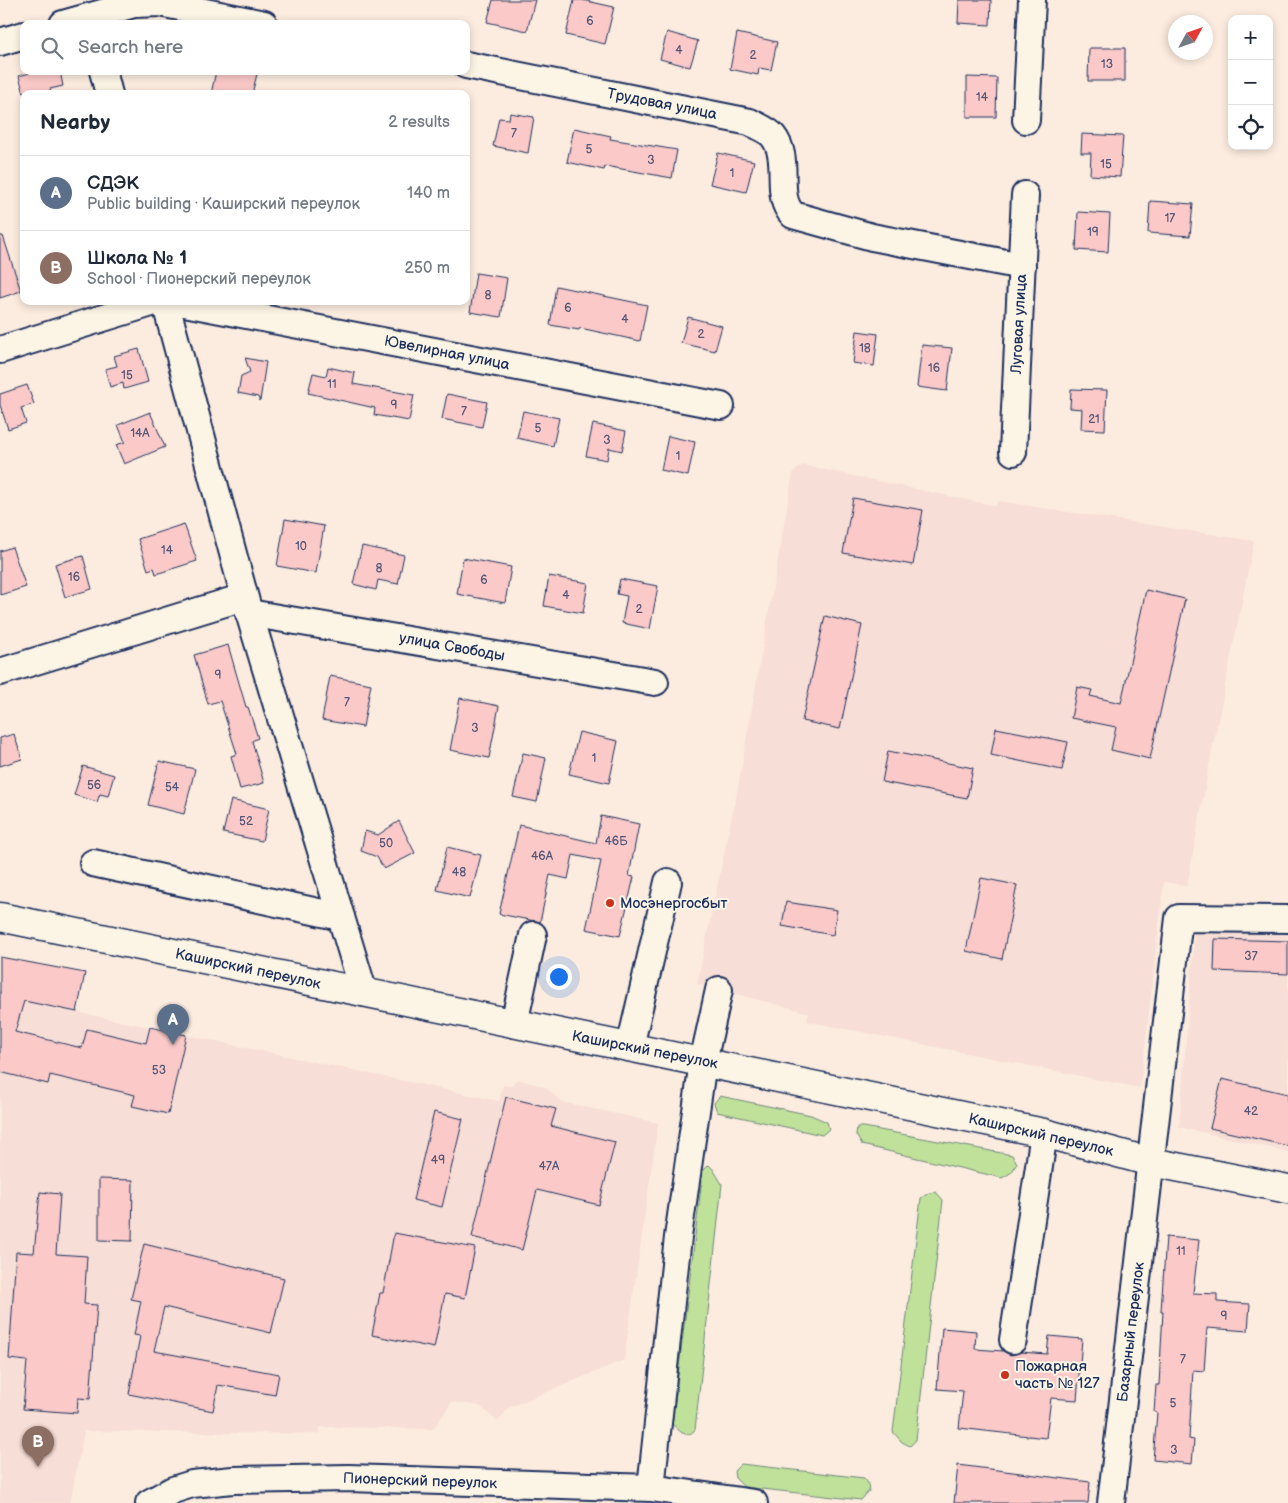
<!DOCTYPE html>
<meta charset="utf-8">
<style>
:root{--surface:#fff;--page:#f6f6f7;--text:#1f2937;--muted:#747a83;--line:#e0e1e3;--accent:#c8321e}
body{margin:0;font-family:"Balsamiq Sans",sans-serif;background:var(--page);color:var(--text)}
.controls{position:absolute;right:15px;top:15px;display:grid;overflow:hidden;border-radius:10px;box-shadow:0 2px 8px #0003}
.controls button{width:45px;height:45px;display:grid;place-items:center;padding:0;border:0;border-bottom:1px solid var(--line);background:var(--surface);color:var(--text);font:25px sans-serif}
.compass{position:absolute;left:1168px;top:15px;width:45px;height:45px;border-radius:50%;background:var(--surface);box-shadow:0 2px 8px #0003;rotate:50deg}
.you{position:absolute;left:558px;top:976px;width:18px;height:18px;margin:-12px;border:4px solid #fff;border-radius:50%;background:#1a73e8;box-shadow:0 0 0 8px #1a73e833}
.badge{display:grid;place-items:center;width:32px;height:32px;border-radius:50%;background:var(--accent);color:#fff;font-size:16px;font-weight:700}
.pin{position:absolute;translate:-50% -41px;filter:drop-shadow(0 1px 2px #0008)}
.pin::after{content:'';position:absolute;top:26px;width:18px;height:15px;background:inherit;clip-path:polygon(0 0,100% 0,50% 100%)}
.list{margin:0;padding:0;list-style:none}
h2{display:flex;justify-content:space-between;align-items:center;height:65px;margin:0;padding:0 20px;font-size:21px}
h2 small{font-size:16px;font-weight:400;color:var(--muted)}
.list li{display:grid;grid-template-columns:32px 1fr auto;gap:15px;align-items:center;box-sizing:border-box;height:75px;padding:0 20px;border-top:1px solid var(--line)}
.list b{display:block;font-size:19px;white-space:nowrap}
.list p{margin:0;font-size:16px;white-space:nowrap;color:var(--muted)}
.list em{font-size:16px;font-style:normal;color:var(--muted)}
.icon{flex:none;width:28px;height:28px;fill:none;stroke:currentColor;stroke-width:2;stroke-linecap:round;stroke-linejoin:round}
.map{position:relative;flex:none;width:1288px;height:1503px;overflow:hidden}
.search{position:absolute;background:var(--surface);box-shadow:0 2px 8px #0003;left:20px;top:20px;width:450px;height:55px;display:flex;align-items:center;gap:12px;box-sizing:border-box;padding:0 18px;border-radius:10px;color:var(--muted);font-size:19px}
.panel{position:absolute;background:var(--surface);box-shadow:0 2px 8px #0003;left:20px;top:90px;width:450px;height:215px;border-radius:10px}
.map>svg:first-child{display:block}
.built{fill:#f7ded6}
.green{fill:#c0e19a;stroke:#6e887c}
.building{fill:#fac9c8;stroke:#1b2f5e}
.lines{fill:none;stroke-linecap:round;stroke-linejoin:round}
.minor-casing{stroke:#1b2f5e;stroke-width:30}
.major-casing{stroke:#1b2f5e;stroke-width:31}
.minor{stroke:#fcf5e5;stroke-width:26}
.major{stroke:#fcf5e5;stroke-width:28}
.poi-dot{fill:#c8321e;stroke:#fcf5e5;stroke-width:2}
.labels{text-anchor:middle;dominant-baseline:central;stroke-width:4;stroke-linejoin:round;paint-order:stroke}
.number-label{font-size:12px;fill:#535678}
.street-label{font-size:15px;fill:#1b2f5e;stroke:#fcf5e5}
.poi-label{font-size:15px;fill:#1b2f5e;stroke:#fcf5e5;text-anchor:start}
</style>
<div class="map">
<svg width="1288" height="1503" viewBox="0 0 1288 1503">
<rect width="100%" height="100%" fill="#fcecdf"/>
<filter id="ink" filterUnits="userSpaceOnUse"><feTurbulence type="fractalNoise" baseFrequency=".02" numOctaves="2"/><feDisplacementMap in="SourceGraphic" scale="10" xChannelSelector="R" yChannelSelector="G"/><feConvolveMatrix kernelMatrix="1 2 1 2 8 2 1 2 1" color-interpolation-filters="sRGB"/></filter>
<g filter="url(#ink)">
<!-- built -->
<g class="built">
<path d="M802 465 996 506 998 501 1254 541 1209 766 1187 886 1164 882 1140 1088 807 1021 809 1013 697 984 739 782 793 473Z"/>
<path d="M1195 930 1288 935V1152L1179 1127Z"/>
<path d="M0 957 85 973 77 1012 499 1101 503 1085 511 1086 517 1079 545 1087 562 1102 658 1123 624 1360 508 1408 498 1422 480 1406 452 1402 433 1429 320 1427 319 1434 84 1431 70 1503H0Z"/>
</g>
<!-- green -->
<g class="green">
<path d="M720 1096 811 1115 827 1122 829 1129 822 1135 717 1112 714 1103Z"/>
<path d="M857 1127H864L1012 1155 1017 1163 1012 1172 1002 1178 862 1145 856 1135Z"/>
<path d="M709 1165 713 1169 722 1184 695 1430 690 1434 682 1433 672 1424 703 1171Z"/>
<path d="M936 1192 943 1200 916 1440 910 1446 902 1442 893 1432 921 1198 929 1193Z"/>
<path d="M741 1464 864 1478 868 1483 869 1491 861 1500 744 1487 735 1478 734 1471Z"/>
</g>
<!-- building -->
<g class="building">
<path d="M493 0H535L527 31 487 22Z"/>
<path d="M574 0H582L614 7 605 44 566 35Z"/>
<path d="M959 0H991L990 25 958 23Z"/>
<path d="M667 32 698 41 690 67 660 59Z"/>
<path d="M737 33 777 42 771 70 759 68 758 75 730 69Z"/>
<path d="M1089 48H1125V81H1088Z"/>
<path d="M37 71H60L63 86 50 89 51 94H24L19 76Z"/>
<path d="M216 71H245L257 74 252 94H211Z"/>
<path d="M967 77 997 78 996 117H967Z"/>
<path d="M510 113 534 117 528 153 493 146 499 118 509 119Z"/>
<path d="M574 128 611 136 610 139 677 150 672 178 605 166 604 170 567 162Z"/>
<path d="M1082 134 1123 136 1120 177 1090 175 1091 153H1081Z"/>
<path d="M718 153 754 161 746 192 710 184Z"/>
<path d="M1150 201 1193 204 1190 236 1148 233Z"/>
<path d="M1078 212 1110 214 1108 252 1076 250Z"/>
<path d="M0 236H3L21 291 0 298Z"/>
<path d="M476 273 507 278 501 317 470 312Z"/>
<path d="M556 286 647 305 640 341 580 328 579 330 550 325Z"/>
<path d="M688 317 722 326 715 351 681 343Z"/>
<path d="M857 331 878 334 874 366 853 363Z"/>
<path d="M922 345 952 348 947 391 917 387Z"/>
<path d="M139 349 148 382 124 389 123 383 110 387 105 369 117 366 114 356Z"/>
<path d="M245 358 266 362 260 401 258 397 238 393 241 376 250 372Z"/>
<path d="M328 367 355 373 353 384 414 395 409 421 374 415 375 408 308 393 313 373 326 376Z"/>
<path d="M27 385 34 404 21 408 26 423 8 429 0 405V394Z"/>
<path d="M1071 389 1107 390 1105 430 1081 429 1082 409 1070 408Z"/>
<path d="M447 394 487 402 482 427 442 419Z"/>
<path d="M523 411 559 418 553 446 517 438Z"/>
<path d="M150 412 165 447 124 464 116 445 125 442 118 425Z"/>
<path d="M593 424 626 431 622 451 609 448 607 460 586 456Z"/>
<path d="M668 436 695 442 688 476 661 470Z"/>
<path d="M853 498 923 510 913 565 843 553Z"/>
<path d="M285 519 324 526 316 573 277 566Z"/>
<path d="M184 524 197 561 156 574 154 568 148 570 138 539Z"/>
<path d="M362 546 404 555 398 584 378 580 376 590 353 584Z"/>
<path d="M12 547 26 587 0 595V551Z"/>
<path d="M83 556 92 589 65 597 55 564Z"/>
<path d="M463 558 511 567 505 603 457 594Z"/>
<path d="M549 576 588 583 583 613 544 606Z"/>
<path d="M620 579 658 586 650 629 622 623 627 596 617 594Z"/>
<path d="M1146 590 1185 599 1150 759 1111 750 1116 727 1071 718 1077 687 1092 690 1090 696 1121 703Z"/>
<path d="M825 616 862 625 840 729 802 721Z"/>
<path d="M228 645 246 707H248L258 738 252 741 264 783 240 789 231 756 237 754 220 701 208 704 194 655Z"/>
<path d="M330 676 371 684 363 727 322 720Z"/>
<path d="M460 698 499 706 489 758 450 750Z"/>
<path d="M996 728 1068 742 1062 770 991 755Z"/>
<path d="M579 732 618 741 609 783 569 774Z"/>
<path d="M14 734 22 759 0 766V738Z"/>
<path d="M888 751 973 768 967 798 882 782Z"/>
<path d="M523 753 546 758 537 802 513 797Z"/>
<path d="M159 761 195 769 184 814 148 805Z"/>
<path d="M83 766 114 775 108 796 100 794 97 802 74 795Z"/>
<path d="M231 800 269 809 262 841 223 833Z"/>
<path d="M601 816 639 824 629 876 634 877 620 936 586 929 601 861 573 855 568 879 550 875 540 922 499 914 519 825 596 843Z"/>
<path d="M399 821 415 853 384 869 377 857 361 851 365 831 378 835Z"/>
<path d="M447 847 481 855 470 898 437 890Z"/>
<path d="M981 878 1017 885 1002 959 966 951Z"/>
<path d="M786 902 837 910 833 935 782 926Z"/>
<path d="M1215 939 1288 941V974L1214 971Z"/>
<path d="M0 957 85 973 77 1012 24 1001 15 1032 82 1048 87 1029 146 1043 150 1027 186 1035 168 1114 132 1106 135 1095 50 1075 48 1084 0 1072Z"/>
<path d="M1222 1079 1288 1094V1146L1210 1128Z"/>
<path d="M506 1097 556 1109 551 1126 615 1142 599 1205 537 1190 522 1250 472 1237Z"/>
<path d="M434 1112 463 1119 442 1207 413 1200Z"/>
<path d="M99 1179 133 1180 132 1241 99 1240Z"/>
<path d="M40 1192 60 1194 56 1254 87 1256 84 1304 97 1305 90 1399 78 1398 77 1413 23 1409 27 1361 9 1359 16 1252 34 1253Z"/>
<path d="M394 1233 475 1248 465 1298 445 1294 434 1348 372 1335 380 1293H383Z"/>
<path d="M1166 1237 1199 1240 1193 1293 1217 1294V1302L1250 1304 1248 1331 1207 1328 1204 1371 1193 1370 1189 1439 1194 1440 1192 1464 1153 1460 1157 1413 1154 1412 1156 1385H1159L1163 1311H1161Z"/>
<path d="M144 1244 284 1278 271 1333 164 1307 154 1351 279 1374 275 1395 218 1385 213 1411 129 1394 140 1336 134 1335 141 1301 131 1299Z"/>
<path d="M942 1328 976 1331 975 1349 1003 1351 1011 1355 1021 1352 1047 1354 1049 1336 1082 1339 1077 1400 1051 1398 1046 1438 959 1428 963 1391 937 1389Z"/>
<path d="M958 1465 1090 1482 1088 1503H954Z"/>
</g>
<g class="lines">
<!-- minor casing -->
<g class="minor-casing">
<g id="minor">
<path d="M63 24 134 4 160 3 264 24"/>
<path d="M0 42 24 35"/>
<path d="M466 65 750 122C757 126 768 130 773 136 792 160 773 195 793 215L872 237 1022 266"/>
<path d="M103 71 109 94"/>
<path d="M1026 120 1032 0"/>
<path d="M165 301 249 613 364 993"/>
<path d="M174 301 721 406"/>
<path d="M0 350 158 301"/>
<path d="M1013 452 1025 195"/>
<path d="M249 613 655 682"/>
<path d="M0 672 244 597"/>
<path d="M93 863 341 917"/>
<path d="M514 1024 533 935"/>
<path d="M630 1047 668 882"/>
<path d="M1013 1340 1044 1133"/>
<path d="M651 1488 678 1237 703 1062 719 990"/>
<path d="M149 1503 173 1490 192 1484 233 1480 349 1478 651 1488 754 1503"/>
<path d="M1111 1503 1179 918 1288 919"/>
</g>
</g>
<!-- major casing -->
<g class="major-casing">
<path id="major" d="M0 917 1044 1133 1151 1162 1288 1189"/>
</g>
<!-- minor -->
<use href="#minor" class="minor"/>
<!-- major -->
<use href="#major" class="major"/>
</g>
</g>
<!-- markers -->
<g class="poi-dot">
<circle cx="610" cy="903" r="5"/>
<circle cx="1005" cy="1375" r="5"/>
</g>
<g class="labels">
<!-- number labels -->
<g class="number-label">
<text x="590" y="21">6</text>
<text x="679" y="50">4</text>
<text x="753" y="55">2</text>
<text x="1107" y="64">13</text>
<text x="982" y="97">14</text>
<text x="514" y="133">7</text>
<text x="589" y="149">5</text>
<text x="651" y="160">3</text>
<text x="1106" y="164">15</text>
<text x="732" y="173">1</text>
<text x="1170" y="218">17</text>
<text x="1093" y="232">19</text>
<text x="488" y="295">8</text>
<text x="568" y="308">6</text>
<text x="625" y="319">4</text>
<text x="701" y="334">2</text>
<text x="865" y="348">18</text>
<text x="934" y="368">16</text>
<text x="127" y="375">15</text>
<text x="332" y="384">11</text>
<text x="394" y="405">9</text>
<text x="464" y="411">7</text>
<text x="1094" y="419">21</text>
<text x="538" y="428">5</text>
<text x="140" y="433">14А</text>
<text x="607" y="440">3</text>
<text x="678" y="456">1</text>
<text x="301" y="546">10</text>
<text x="167" y="550">14</text>
<text x="379" y="568">8</text>
<text x="74" y="577">16</text>
<text x="484" y="580">6</text>
<text x="566" y="595">4</text>
<text x="639" y="609">2</text>
<text x="218" y="675">9</text>
<text x="347" y="702">7</text>
<text x="475" y="728">3</text>
<text x="594" y="758">1</text>
<text x="94" y="785">56</text>
<text x="172" y="787">54</text>
<text x="246" y="821">52</text>
<text x="616" y="841">46Б</text>
<text x="386" y="843">50</text>
<text x="542" y="856">46А</text>
<text x="459" y="872">48</text>
<text x="1251" y="956">37</text>
<text x="159" y="1070">53</text>
<text x="1251" y="1111">42</text>
<text x="438" y="1160">49</text>
<text x="549" y="1166">47А</text>
<text x="1181" y="1251">11</text>
<text x="1224" y="1316">9</text>
<text x="1183" y="1359">7</text>
<text x="1173" y="1403">5</text>
<text x="1174" y="1450">3</text>
</g>
<!-- street labels -->
<g class="street-label">
<text transform="translate(662 104) rotate(11)">Трудовая улица</text>
<text transform="translate(1019 324) rotate(-87)">Луговая улица</text>
<text transform="translate(447 353) rotate(11)">Ювелирная улица</text>
<text transform="translate(452 647) rotate(10)">улица Свободы</text>
<text transform="translate(248 969) rotate(12)">Каширский переулок</text>
<text transform="translate(645 1050) rotate(11)">Каширский переулок</text>
<text transform="translate(1041 1135) rotate(13)">Каширский переулок</text>
<text transform="translate(1131 1332) rotate(-83)">Базарный переулок</text>
<text transform="translate(420 1481) rotate(2)">Пионерский переулок</text>
</g>
<!-- poi labels -->
<g class="poi-label">
<text x="620" y="903">Мосэнергосбыт</text>
<text x="1015" y="1366">Пожарная<tspan x="1015" dy="17">часть № 127</tspan></text>
</g>
</g>
</svg>
<div class="controls">
<button>+</button>
<button>−</button>
<button><svg class="icon" aria-label="locate" viewBox="0 0 24 24"><circle cx="12" cy="12" r="6"/><path d="M12 2v4M12 18v4M2 12h4M18 12h4"/></svg></button>
</div>
<svg class="compass" viewBox="-18 -18 36 36"><path d="M0-13l5 13h-10z" fill="#e53935"/><path d="M0 13l5-13h-10z" fill="#747a83"/></svg>
<div class="you"></div>
<div class="pin badge" style="left:173px;top:1045px;background:#5c6f8a">A</div>
<div class="pin badge" style="left:38px;top:1467px;background:#8d6e63">B</div>
<div class="search"><svg class="icon" aria-label="search" viewBox="0 0 24 24"><circle cx="10" cy="10" r="6"/><path d="M15 15l6 6"/></svg>Search here</div>
<section class="panel">
<h2>Nearby<small>2 results</small></h2>
<ul class="list">
<li><span class="badge" style="background:#5c6f8a">A</span><div><b>СДЭК</b><p>Public building · Каширский переулок</p></div><em>140 m</em></li>
<li><span class="badge" style="background:#8d6e63">B</span><div><b>Школа № 1</b><p>School · Пионерский переулок</p></div><em>250 m</em></li>
</ul>
</section>
</div>
